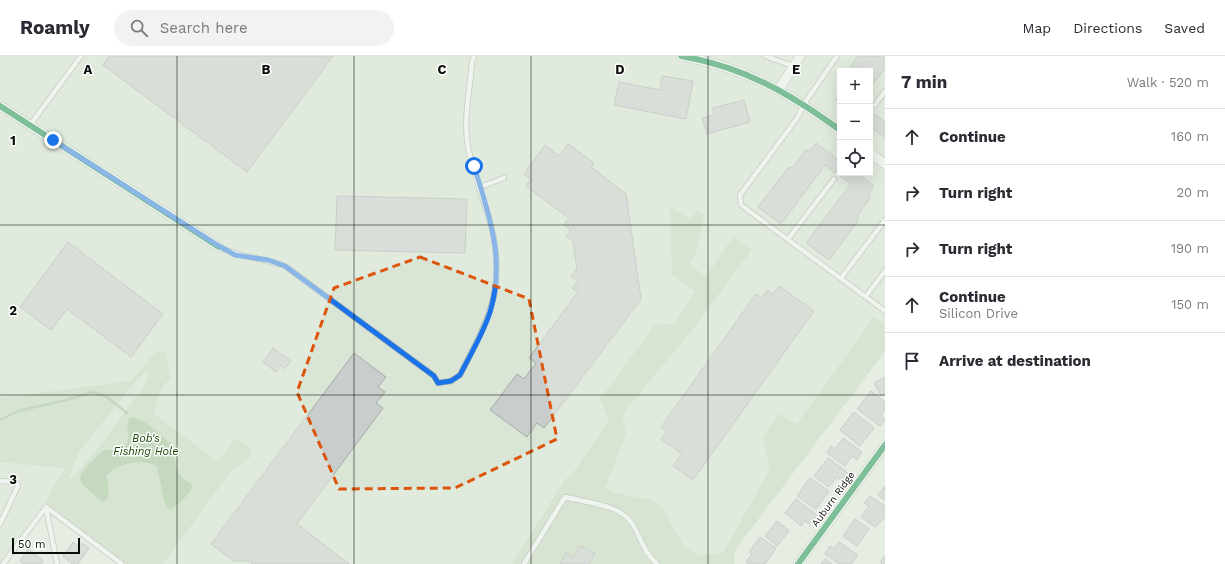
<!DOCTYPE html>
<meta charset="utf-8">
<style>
:root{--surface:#fff;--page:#f2f2f3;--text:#2b2b33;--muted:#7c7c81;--line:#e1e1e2}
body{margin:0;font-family:"Work Sans",sans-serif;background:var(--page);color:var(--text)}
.controls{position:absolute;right:12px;top:12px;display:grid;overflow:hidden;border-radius:0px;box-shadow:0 4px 16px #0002}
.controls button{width:36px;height:36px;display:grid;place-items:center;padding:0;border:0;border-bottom:1px solid var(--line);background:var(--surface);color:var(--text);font:20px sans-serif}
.scale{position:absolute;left:12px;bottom:10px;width:68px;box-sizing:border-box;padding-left:4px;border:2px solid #090d07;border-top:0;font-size:11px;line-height:14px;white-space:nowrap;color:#090d07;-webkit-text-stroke:3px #fff;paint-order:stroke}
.stop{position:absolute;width:12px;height:12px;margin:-9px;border:3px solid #1a73e8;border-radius:50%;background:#fff}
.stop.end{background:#1a73e8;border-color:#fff;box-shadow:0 1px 4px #0008}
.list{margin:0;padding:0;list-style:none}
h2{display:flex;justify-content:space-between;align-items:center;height:52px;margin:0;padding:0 16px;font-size:17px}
h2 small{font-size:13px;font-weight:400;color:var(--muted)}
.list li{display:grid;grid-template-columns:26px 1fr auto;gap:12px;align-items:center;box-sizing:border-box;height:56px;padding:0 16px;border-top:1px solid var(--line)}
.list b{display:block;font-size:15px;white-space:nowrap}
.list p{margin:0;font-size:13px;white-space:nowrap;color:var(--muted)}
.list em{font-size:13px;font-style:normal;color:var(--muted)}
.icon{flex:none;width:22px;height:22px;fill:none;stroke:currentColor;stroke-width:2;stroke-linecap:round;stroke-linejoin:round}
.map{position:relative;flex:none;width:885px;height:508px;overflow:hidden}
header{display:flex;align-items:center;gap:24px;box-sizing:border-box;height:56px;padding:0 20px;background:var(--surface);border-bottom:1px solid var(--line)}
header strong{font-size:19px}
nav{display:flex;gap:22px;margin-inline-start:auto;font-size:14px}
.search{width:280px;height:36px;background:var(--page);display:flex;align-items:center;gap:10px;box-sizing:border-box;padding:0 14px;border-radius:22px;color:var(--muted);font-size:15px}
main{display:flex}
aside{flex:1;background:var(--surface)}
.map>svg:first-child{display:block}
.built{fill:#d9e6d5;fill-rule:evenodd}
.green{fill:#c3d9bb;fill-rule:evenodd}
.water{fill:#9ec192}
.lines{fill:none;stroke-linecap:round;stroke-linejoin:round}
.stream{stroke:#9ec192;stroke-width:2.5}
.building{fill:#c9cdcc;stroke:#a7aaa9}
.service-casing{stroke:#a0a69e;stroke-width:6}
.minor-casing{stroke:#a0a69e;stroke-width:10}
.service{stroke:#fbfcfb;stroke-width:4.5}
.minor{stroke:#fbfcfb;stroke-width:9}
.cycleway-casing{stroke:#fff;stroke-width:8}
.cycleway{stroke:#00873e;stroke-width:6}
.route{stroke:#1a73e8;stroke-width:5}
.marked{fill:none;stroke:#dd550c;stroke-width:3;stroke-dasharray:8 5;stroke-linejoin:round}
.grid{fill:none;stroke:#090d07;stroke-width:1;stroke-opacity:0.55}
.labels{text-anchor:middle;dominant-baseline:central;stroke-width:3;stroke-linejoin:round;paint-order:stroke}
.street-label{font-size:10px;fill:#090d07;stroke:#fff}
.water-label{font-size:11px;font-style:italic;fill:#184501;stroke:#fff}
.grid-label{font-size:13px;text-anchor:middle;font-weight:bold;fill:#090d07;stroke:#fff;stroke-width:3;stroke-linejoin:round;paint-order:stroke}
</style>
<header>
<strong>Roamly</strong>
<div class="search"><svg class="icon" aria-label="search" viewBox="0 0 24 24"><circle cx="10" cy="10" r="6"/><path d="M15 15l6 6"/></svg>Search here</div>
<nav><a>Map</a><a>Directions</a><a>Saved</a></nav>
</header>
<main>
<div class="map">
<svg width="885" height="508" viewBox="0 0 885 508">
<rect width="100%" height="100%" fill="#e6ede3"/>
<!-- built -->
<path class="built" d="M0 0H885V295L725 508H683L564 425 512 508H127L44 448 0 507ZM840 15H870V117H840Z"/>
<!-- green -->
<g class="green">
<path d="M670 151 691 163 698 154 704 159 696 197 689 208 706 221 733 181 752 193 693 273 628 351 622 362 626 378 605 432 615 437 651 444 662 451 683 489 699 500 723 497 770 413 763 381 778 358 797 368 874 261 885 269V295L735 494 734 508H512L564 425 573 417 609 364 600 343 655 269 674 268 695 236 672 218Z"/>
<path d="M161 295 166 297 170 322 162 332 153 357 218 406 235 383 240 384 252 394 251 400 246 404 231 415 163 508H127L44 448 65 412 0 406V342L117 327 132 324 154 298ZM146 316 149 319 146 327 103 386 72 423 69 421 79 396 138 322Z"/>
</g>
<!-- water -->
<path class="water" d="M133 361 146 367 174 390C175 408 174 418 191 428L192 432C187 441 178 449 170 454L165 449 157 410C143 402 115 407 106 420 108 427 109 434 108 442L103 446C73 422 73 424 101 396L105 394 119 395C137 384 123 377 129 363Z"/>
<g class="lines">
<!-- stream -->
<path class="stream" d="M0 364 18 355 62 345 93 336 107 341 127 357"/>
</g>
<!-- building -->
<g class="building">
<path d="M109 0H333L247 116 103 9Z"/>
<path d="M858 0H885V12L870 32V15H852L851 10Z"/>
<path d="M662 20 693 25 686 63 614 49 619 26 660 34Z"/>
<path d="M840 38V47L836 44Z"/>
<path d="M744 44 750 66 707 78 702 62 714 59 713 52Z"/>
<path d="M874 58 884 65 885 64V81L870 70V63Z"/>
<path d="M816 87 840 105V110L835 117 825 109 781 168 758 151 788 112 793 111 806 94H811Z"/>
<path d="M568 88 594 107 591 111 626 138 641 243 544 372 537 367 527 381 490 354 517 318 524 323 536 307 529 302 578 236 572 232 578 225 571 220 577 213 573 185 566 180 571 174 564 169 569 162 526 130 531 123 524 118 545 89 559 100Z"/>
<path d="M843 117H856L874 130 869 137 870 142 858 159V165L829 204 806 187 851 128 840 120Z"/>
<path d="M337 140 467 143 465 197 335 194Z"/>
<path d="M68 186 163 258 131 301 67 253 51 274 20 251Z"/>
<path d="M779 230 814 255 693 424 673 410 682 398 661 383 667 375 661 371 756 238 762 242 767 234 773 238Z"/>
<path d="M273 292 291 305 285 313 281 309 276 316 263 306Z"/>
<path d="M354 297 386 321 378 331 385 336 376 347 383 352 297 468 349 508H252L251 505H234L211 488Z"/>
<path d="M885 321V337L881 340 874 327Z"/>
<path d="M871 335 885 346V354L881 359 885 364 880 370 857 353Z"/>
<path d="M854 356 874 372 860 390 840 374Z"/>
<path d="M843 382 862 396 857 404 852 400 845 410 827 397 831 390 835 393Z"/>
<path d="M828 402 848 417 842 425 837 421 829 431 814 420Z"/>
<path d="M810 422 829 435 816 453 797 440Z"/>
<path d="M885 430V445L878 439Z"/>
<path d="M870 440 885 450V461L875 471 861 461 869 450 864 447Z"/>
<path d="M796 443 817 459 809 468 805 465 801 470 785 457Z"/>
<path d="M855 463 869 473 857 490 843 480Z"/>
<path d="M777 465 789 475 777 490 765 480Z"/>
<path d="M760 481 776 492 765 508H749L746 506 752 498 749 496Z"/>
<path d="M73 486 80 491 82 487 89 492 78 508H72L63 500Z"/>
<path d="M839 486 858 499 851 508H839L825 498 830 490 834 493Z"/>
<path d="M580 490 595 497 589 508H560L566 497 574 501Z"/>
<path d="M28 493 43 504 41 508H24L20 505Z"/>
<path d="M885 500V508H882L880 506Z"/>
<path d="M825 503 832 508H821Z"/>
</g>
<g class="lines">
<!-- service casing -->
<g class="service-casing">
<g id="service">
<path d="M765 0 793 10"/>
<path d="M837 0 804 48 798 61 740 139 741 149 885 255"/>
<path d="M875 49 885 35"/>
<path d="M30 69 81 0"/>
<path d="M480 131 504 122"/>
<path d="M788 183 834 123"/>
<path d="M219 191C243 203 261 201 285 210L434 320 438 327 451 325 460 319C473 292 491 263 495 233 503 176 478 142 468 91 463 64 470 33 472 6L474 0"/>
<path d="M841 222 885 164"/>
<path d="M866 240 885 215"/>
<path d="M0 425 16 426 18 430 0 468"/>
<path d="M46 451 122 508"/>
<path d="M46 451 57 508"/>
<path d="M3 508 46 451"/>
<path d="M524 508 565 441C587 447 621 448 633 469 642 484 643 495 657 508"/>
</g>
</g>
<!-- minor casing -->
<g class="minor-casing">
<g id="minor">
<path d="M681 0C744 11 789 37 840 74"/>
<path d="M779 33 800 0"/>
<path d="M0 50 219 191"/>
<path d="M870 97 885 108"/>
<path d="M798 508 885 389"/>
</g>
</g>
<!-- service -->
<use href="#service" class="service"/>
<!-- minor -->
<use href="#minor" class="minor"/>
<!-- cycleway casing -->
<g class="cycleway-casing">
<g id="cycleway">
<path d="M681 0C744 11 789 37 840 74"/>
<path d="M0 50 219 191"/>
<path d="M798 508 885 389"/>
</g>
</g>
<!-- cycleway -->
<use href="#cycleway" class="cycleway"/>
</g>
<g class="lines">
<!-- route -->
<path class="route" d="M53 84 219 190 235 199 268 204 285 210 434 320 438 327 451 325 460 319C470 299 483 278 490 256 506 204 489 159 474 110"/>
</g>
<!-- marked area -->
<path d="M0 0H885V508H0ZM420 201 529 243 557 383 455 432 339 433 297 336 334 232Z" fill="#e6ede3" fill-opacity=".55" fill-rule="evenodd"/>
<path class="marked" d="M420 201 529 243 557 383 455 432 339 433 297 336 334 232Z"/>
<!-- grid -->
<path class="grid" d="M177 0V508M354 0V508M531 0V508M708 0V508M0 169H885M0 339H885"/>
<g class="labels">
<!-- street labels -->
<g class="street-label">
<text transform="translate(833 443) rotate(-54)">Auburn Ridge</text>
</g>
<!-- water labels -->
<g class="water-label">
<text x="146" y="382">Bob's<tspan x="146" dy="13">Fishing Hole</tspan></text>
</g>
</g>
<g class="grid-label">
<text x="88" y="18">A</text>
<text x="266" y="18">B</text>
<text x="442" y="18">C</text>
<text x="620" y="18">D</text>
<text x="796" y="18">E</text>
<text x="13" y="89">1</text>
<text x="13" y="259">2</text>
<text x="13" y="428">3</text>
</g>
</svg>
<div class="controls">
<button>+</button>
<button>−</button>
<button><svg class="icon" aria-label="locate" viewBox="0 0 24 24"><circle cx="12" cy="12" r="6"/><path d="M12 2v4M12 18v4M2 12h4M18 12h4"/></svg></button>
</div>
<div class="scale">50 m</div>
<div class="stop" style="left:474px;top:110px"></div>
<div class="stop end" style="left:53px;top:84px"></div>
</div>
<aside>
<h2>7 min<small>Walk · 520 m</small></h2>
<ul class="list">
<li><svg class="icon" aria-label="ahead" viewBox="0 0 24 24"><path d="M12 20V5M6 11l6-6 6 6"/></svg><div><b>Continue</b></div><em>160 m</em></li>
<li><svg class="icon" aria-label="right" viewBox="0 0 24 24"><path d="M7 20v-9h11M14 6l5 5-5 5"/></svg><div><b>Turn right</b></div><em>20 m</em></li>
<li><svg class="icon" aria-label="right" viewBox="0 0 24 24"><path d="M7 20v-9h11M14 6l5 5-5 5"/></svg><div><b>Turn right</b></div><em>190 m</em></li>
<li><svg class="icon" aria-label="ahead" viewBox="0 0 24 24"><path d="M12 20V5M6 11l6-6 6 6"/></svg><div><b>Continue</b><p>Silicon Drive</p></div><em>150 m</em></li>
<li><svg class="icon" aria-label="arrive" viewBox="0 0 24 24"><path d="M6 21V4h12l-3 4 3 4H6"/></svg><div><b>Arrive at destination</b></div></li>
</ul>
</aside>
</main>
